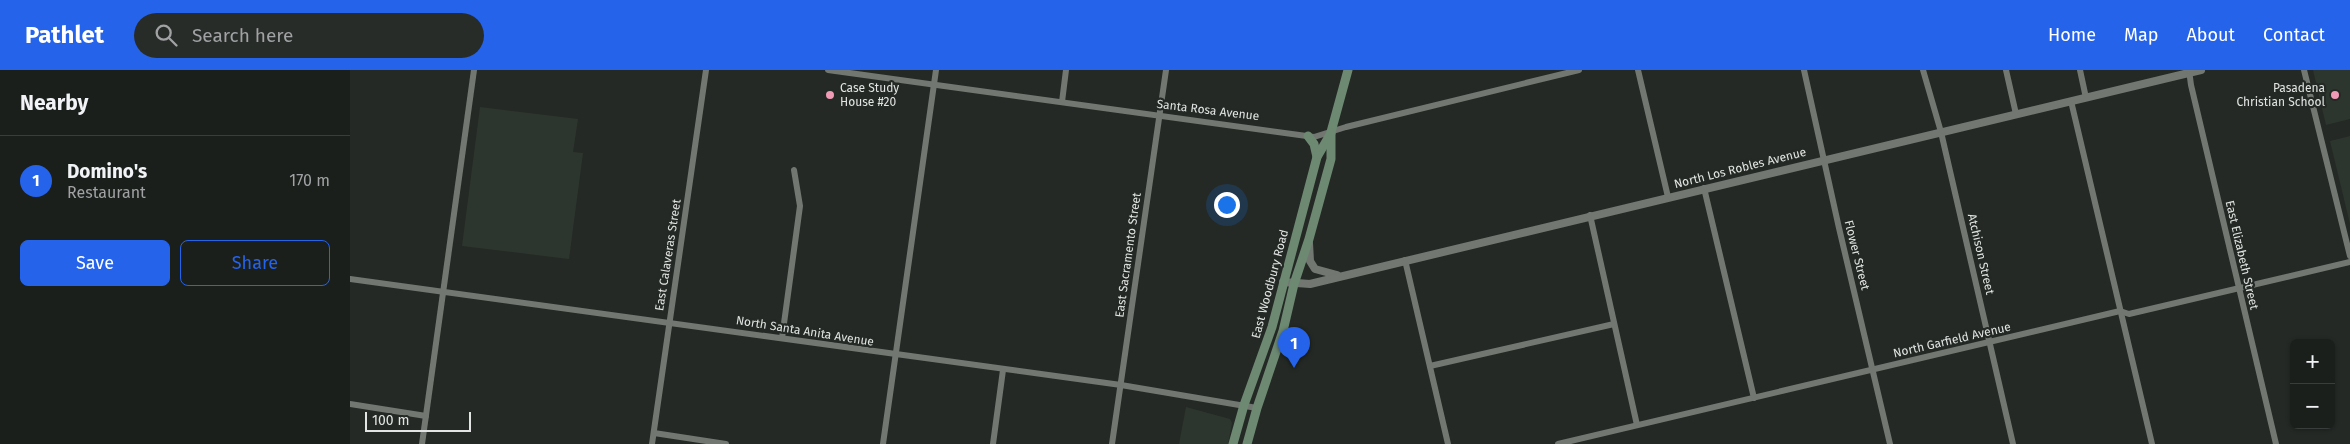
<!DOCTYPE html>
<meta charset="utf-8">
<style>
:root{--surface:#1b1f1c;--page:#282c29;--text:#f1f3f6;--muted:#a0a2a3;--line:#393d3b;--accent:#2563eb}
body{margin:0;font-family:"Fira Sans",sans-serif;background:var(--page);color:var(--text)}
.controls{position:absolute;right:15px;bottom:15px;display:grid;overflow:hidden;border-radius:8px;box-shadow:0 1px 4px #0004}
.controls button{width:45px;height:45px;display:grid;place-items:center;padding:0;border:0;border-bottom:1px solid var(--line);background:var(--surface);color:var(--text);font:25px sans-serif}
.scale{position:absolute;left:15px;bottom:12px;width:106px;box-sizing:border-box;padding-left:5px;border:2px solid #e1e4e2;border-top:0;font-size:14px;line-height:18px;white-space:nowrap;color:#e1e4e2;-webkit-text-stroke:4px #242925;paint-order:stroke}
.you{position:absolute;left:876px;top:134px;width:18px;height:18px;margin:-12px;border:4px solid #fff;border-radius:50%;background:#1a73e8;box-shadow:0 0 0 8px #1a73e833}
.badge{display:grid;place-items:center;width:32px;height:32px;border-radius:50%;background:var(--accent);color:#fff;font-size:16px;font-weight:700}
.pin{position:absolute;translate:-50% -41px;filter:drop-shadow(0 1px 2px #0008)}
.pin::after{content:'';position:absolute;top:26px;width:18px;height:15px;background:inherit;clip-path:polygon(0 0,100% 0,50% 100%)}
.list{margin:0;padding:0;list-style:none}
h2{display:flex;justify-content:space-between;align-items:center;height:65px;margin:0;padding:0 20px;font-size:21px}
h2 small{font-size:16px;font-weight:400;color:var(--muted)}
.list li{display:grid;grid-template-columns:32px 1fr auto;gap:15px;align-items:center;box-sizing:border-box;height:90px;padding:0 20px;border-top:1px solid var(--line)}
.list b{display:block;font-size:19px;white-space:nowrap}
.list p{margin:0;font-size:16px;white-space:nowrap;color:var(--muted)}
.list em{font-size:16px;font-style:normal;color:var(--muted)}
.actions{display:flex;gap:10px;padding:15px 20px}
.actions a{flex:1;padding:11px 0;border:1px solid var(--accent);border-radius:8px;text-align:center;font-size:18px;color:var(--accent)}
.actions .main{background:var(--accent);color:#fff}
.icon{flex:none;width:28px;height:28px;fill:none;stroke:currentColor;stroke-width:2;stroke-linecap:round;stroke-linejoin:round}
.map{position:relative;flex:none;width:2000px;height:374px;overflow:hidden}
header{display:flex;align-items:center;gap:30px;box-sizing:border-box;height:70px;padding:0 25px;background:var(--accent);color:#fff}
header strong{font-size:24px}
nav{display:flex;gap:28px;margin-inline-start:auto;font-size:18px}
.search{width:350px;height:45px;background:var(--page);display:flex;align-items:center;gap:12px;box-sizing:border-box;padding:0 18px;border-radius:28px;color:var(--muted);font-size:19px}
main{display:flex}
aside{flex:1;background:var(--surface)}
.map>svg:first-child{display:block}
.built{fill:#2d362e}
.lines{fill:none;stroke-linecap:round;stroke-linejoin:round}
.minor{stroke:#727772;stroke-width:6}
.tertiary{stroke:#727772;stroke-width:8}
.secondary{stroke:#6d8972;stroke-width:9}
.poi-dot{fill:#f09ab5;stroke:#242925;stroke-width:2}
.labels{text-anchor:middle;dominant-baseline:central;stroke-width:4.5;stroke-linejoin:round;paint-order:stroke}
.poi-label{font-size:12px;fill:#e1e4e2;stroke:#242925;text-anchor:start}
.street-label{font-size:12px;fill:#e1e4e2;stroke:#242925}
</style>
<header>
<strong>Pathlet</strong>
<div class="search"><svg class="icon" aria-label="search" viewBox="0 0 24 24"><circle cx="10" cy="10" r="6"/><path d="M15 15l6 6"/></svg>Search here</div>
<nav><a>Home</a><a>Map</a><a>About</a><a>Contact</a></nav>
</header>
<main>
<aside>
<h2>Nearby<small></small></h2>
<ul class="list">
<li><span class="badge">1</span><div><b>Domino's</b><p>Restaurant</p></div><em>170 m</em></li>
</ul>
<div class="actions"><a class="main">Save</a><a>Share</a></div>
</aside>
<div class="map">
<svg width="2000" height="374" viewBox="0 0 2000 374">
<rect width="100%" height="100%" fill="#242925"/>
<!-- built -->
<g class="built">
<path d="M1963 0H2000V49L1976 55Z"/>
<path d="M130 37 228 49 223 82 233 83 219 189 112 176Z"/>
<path d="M2000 66V154L1980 71Z"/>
<path d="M836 337 880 349 882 353 878 374H829Z"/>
</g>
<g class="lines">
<!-- minor -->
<g class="minor">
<path d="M478 0 964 67 996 57 1229 0"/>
<path d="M1288 0 1318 127"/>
<path d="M1454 0 1489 158 1540 374"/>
<path d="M1573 0 1591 62 1663 374"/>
<path d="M1656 0 1666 44"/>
<path d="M1730 0 1736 28"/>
<path d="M1839 0 1841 15 1926 374"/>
<path d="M1954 0 2000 186"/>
<path d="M1721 31 1802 374"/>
<path d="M712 32 716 0"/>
<path d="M1354 118 1404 328"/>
<path d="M1240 145 1287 355"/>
<path d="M1055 190 1098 374"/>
<path d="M0 209 771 315 907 338"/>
<path d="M432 268 450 136 444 100"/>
<path d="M1080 296 1264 254"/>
<path d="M0 334 76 346"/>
<path d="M304 363 376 374"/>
<path d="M72 374 124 0"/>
<path d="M302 374 356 0"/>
<path d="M533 374 586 0"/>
<path d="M643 374 653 300"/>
<path d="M762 374 816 0"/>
<path d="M1208 374 1770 241 1779 244 2000 192"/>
</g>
<!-- tertiary -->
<g class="tertiary">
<path d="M959 173 960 191 965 199 987 205"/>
<path d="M933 212 960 214 1851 0"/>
</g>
<!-- secondary -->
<g class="secondary">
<path d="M958 66 964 74 967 87"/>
<path d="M883 374 894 335 922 257 967 87 981 63"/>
<path d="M897 374 907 338 933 261 944 214 959 169 981 89V62L998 0"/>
</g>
</g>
<!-- markers -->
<g class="poi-dot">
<circle cx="480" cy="25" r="5"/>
<circle cx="1985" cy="25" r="5"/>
</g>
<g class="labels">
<!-- poi labels -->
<g class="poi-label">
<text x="490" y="18">Case Study<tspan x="490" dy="14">House #20</tspan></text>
<text x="1975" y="18" text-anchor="end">Pasadena<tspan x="1975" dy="14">Christian School</tspan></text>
</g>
<!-- street labels -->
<g class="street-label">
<text transform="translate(858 40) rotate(7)">Santa Rosa Avenue</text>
<text transform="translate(1390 98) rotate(-14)">North Los Robles Avenue</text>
<text transform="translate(1631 184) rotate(77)">Atchison Street</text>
<text transform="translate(318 185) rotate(-81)">East Calaveras Street</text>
<text transform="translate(778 185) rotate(-82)">East Sacramento Street</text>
<text transform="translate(1507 185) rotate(76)">Flower Street</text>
<text transform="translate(1892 185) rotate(77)">East Elizabeth Street</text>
<text transform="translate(920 214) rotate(-75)">East Woodbury Road</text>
<text transform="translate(455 261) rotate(9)">North Santa Anita Avenue</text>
<text transform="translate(1602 270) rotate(-13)">North Garfield Avenue</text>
</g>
</g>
</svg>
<div class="controls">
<button>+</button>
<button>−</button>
</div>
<div class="scale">100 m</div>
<div class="you"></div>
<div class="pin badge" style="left:944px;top:298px">1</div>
</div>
</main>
